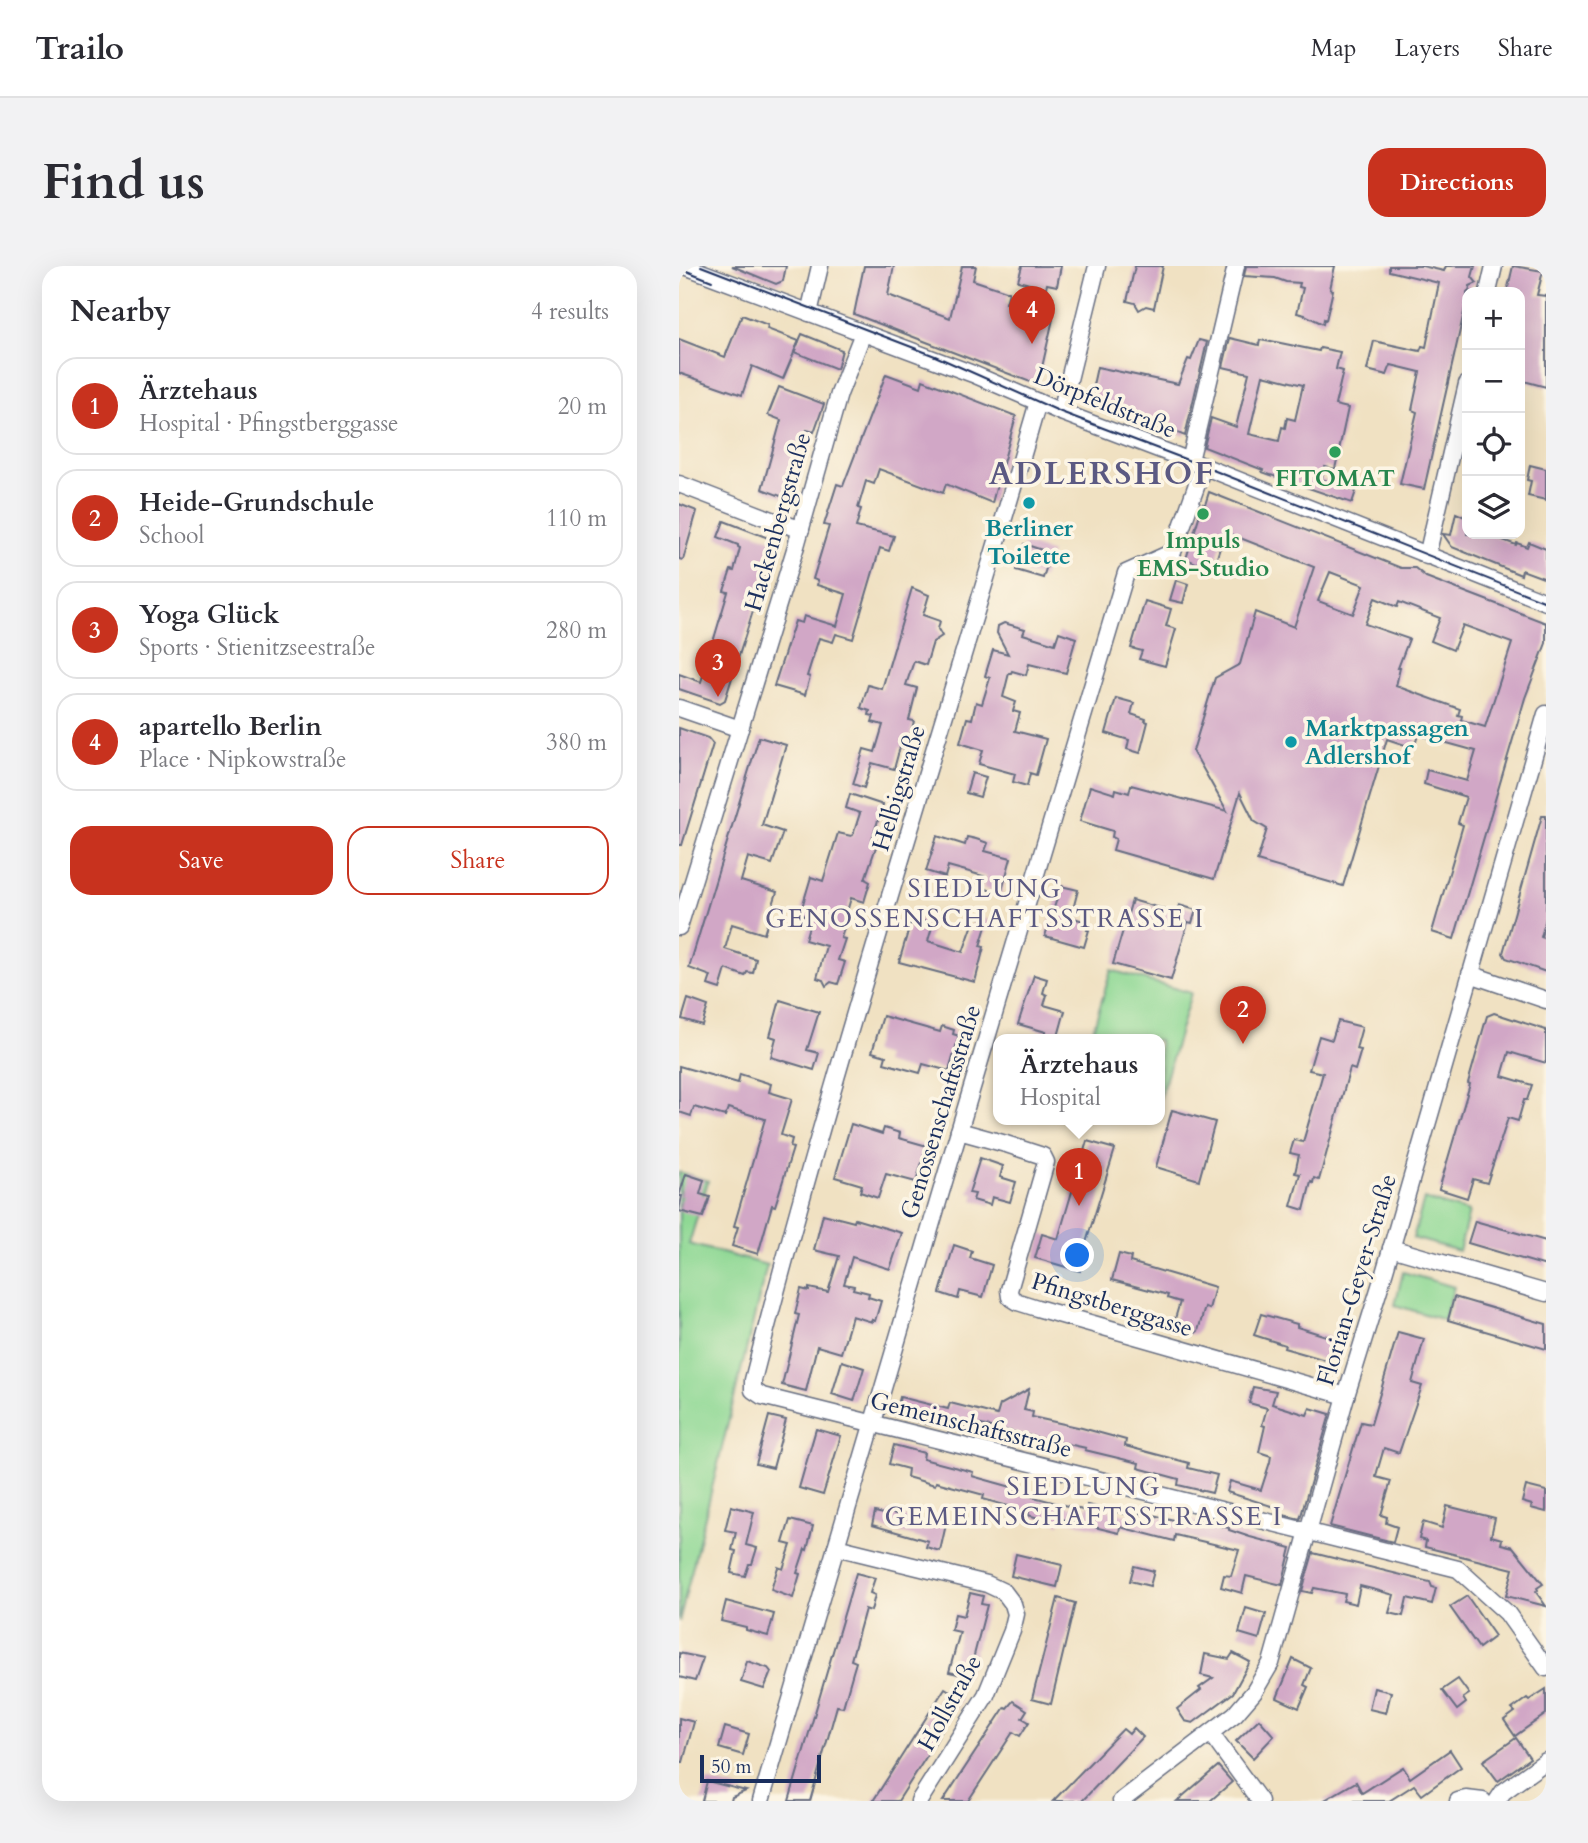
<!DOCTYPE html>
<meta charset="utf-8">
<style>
:root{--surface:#fff;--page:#f2f2f3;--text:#2b2b33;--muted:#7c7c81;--line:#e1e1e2;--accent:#c8321e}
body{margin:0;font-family:Cardo,serif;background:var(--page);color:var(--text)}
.controls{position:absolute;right:21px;top:21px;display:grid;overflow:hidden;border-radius:14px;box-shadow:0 7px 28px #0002}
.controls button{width:63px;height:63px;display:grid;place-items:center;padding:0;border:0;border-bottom:2px solid var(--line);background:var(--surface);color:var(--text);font:35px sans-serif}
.scale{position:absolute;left:21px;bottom:18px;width:121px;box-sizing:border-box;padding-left:7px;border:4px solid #1b2f5e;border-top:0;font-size:19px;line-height:24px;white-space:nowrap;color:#1b2f5e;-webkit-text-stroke:5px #fcf5e5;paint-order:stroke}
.you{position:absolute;left:399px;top:990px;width:24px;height:24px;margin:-18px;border:5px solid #fff;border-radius:50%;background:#1a73e8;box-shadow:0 0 0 10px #1a73e833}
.badge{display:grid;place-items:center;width:46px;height:46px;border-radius:50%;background:var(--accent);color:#fff;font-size:23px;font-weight:700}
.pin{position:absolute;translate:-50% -58px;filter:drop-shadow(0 2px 4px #0008)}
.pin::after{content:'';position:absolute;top:37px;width:24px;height:21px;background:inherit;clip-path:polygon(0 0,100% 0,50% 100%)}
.popup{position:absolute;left:314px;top:768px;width:172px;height:91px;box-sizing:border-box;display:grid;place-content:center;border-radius:14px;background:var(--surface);filter:drop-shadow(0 2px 5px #0005);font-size:23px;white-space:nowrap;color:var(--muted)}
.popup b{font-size:26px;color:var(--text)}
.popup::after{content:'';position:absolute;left:50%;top:100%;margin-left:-14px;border:14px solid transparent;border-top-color:var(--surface)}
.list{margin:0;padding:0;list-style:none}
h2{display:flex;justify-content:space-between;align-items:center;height:91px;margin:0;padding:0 28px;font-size:30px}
h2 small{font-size:23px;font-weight:400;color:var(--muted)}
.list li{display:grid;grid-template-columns:46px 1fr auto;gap:21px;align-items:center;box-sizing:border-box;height:98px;margin:0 14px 14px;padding:0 14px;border:2px solid var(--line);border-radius:21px}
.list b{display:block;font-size:26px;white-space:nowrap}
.list p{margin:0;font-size:23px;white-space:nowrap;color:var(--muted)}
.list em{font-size:23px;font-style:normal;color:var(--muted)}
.actions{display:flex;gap:14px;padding:21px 28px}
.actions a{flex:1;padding:16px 0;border:2px solid var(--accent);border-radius:21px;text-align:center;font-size:24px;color:var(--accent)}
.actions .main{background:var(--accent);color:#fff}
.icon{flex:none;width:38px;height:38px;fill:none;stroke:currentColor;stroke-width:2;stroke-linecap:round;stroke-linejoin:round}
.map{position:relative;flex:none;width:867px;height:1535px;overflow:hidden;border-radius:21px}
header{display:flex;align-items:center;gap:42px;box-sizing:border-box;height:98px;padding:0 35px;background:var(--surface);border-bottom:2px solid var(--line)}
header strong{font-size:33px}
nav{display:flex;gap:38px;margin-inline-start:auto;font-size:24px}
.intro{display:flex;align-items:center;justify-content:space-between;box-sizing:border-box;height:168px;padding:0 42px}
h1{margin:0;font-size:49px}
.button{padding:18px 32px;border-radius:21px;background:var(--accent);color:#fff;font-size:24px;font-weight:700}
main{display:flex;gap:42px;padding:0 42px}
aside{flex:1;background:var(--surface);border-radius:21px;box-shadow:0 7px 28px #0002}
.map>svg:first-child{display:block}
.green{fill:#8fd894;stroke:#558479;stroke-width:2}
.building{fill:#d1a7c6;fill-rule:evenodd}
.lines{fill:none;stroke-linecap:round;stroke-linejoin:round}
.minor-casing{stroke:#666d81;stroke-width:19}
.minor{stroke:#fff;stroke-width:16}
.tram{stroke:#1b2f5e;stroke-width:2}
.leisure-dot{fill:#2e9e5b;stroke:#fcf5e5;stroke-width:2.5}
.culture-dot{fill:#0f9aa8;stroke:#fcf5e5;stroke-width:2.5}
.labels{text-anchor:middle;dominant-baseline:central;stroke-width:7;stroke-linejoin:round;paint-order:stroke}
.street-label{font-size:24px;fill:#1b2f5e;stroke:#fcf5e5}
.leisure-label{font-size:24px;font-weight:bold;fill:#27864d;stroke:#fcf5e5}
.culture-label{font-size:24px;font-weight:bold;fill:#0d838f;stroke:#fcf5e5}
.neighbourhood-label{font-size:26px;letter-spacing:2px;fill:#5b5982;stroke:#fcf5e5}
.district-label{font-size:32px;font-weight:bold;letter-spacing:2px;fill:#5b5982;stroke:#fcf5e5}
</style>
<header>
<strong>Trailo</strong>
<nav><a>Map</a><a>Layers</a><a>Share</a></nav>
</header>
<div class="intro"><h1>Find us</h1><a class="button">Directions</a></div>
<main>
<aside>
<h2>Nearby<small>4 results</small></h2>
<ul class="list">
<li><span class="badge">1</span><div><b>Ärztehaus</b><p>Hospital · Pfingstberggasse</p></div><em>20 m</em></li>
<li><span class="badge">2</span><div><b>Heide-Grundschule</b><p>School</p></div><em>110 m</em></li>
<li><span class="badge">3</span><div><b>Yoga Glück</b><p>Sports · Stienitzseestraße</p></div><em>280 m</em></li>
<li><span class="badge">4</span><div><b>apartello Berlin</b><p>Place · Nipkowstraße</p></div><em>380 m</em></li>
</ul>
<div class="actions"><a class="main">Save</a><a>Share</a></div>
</aside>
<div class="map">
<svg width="867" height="1535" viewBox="0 0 867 1535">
<rect width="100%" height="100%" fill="#fcf5e5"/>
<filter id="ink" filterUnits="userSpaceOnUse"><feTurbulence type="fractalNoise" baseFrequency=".0143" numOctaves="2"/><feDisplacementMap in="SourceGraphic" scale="14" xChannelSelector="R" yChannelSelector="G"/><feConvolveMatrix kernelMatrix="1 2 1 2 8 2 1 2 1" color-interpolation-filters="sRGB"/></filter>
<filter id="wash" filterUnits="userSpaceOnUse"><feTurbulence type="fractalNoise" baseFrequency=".00686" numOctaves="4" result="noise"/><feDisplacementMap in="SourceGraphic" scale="28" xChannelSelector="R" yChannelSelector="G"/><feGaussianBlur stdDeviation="1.57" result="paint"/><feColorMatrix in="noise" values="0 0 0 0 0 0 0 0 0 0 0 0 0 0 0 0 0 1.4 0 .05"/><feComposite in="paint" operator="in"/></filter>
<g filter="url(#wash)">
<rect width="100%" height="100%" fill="#f0e1c2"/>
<!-- green -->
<g class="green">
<path d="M432 704 512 727 481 833 480 774H411Z"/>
<path d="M0 906 29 915 10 978 88 999 0 1356Z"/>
<path d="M745 933 790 946 780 985 734 972Z"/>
<path d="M724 1006 775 1021 765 1054 716 1039Z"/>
</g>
<g id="blocks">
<!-- building -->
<g class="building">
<path d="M53 0H107L104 15 97 18Z"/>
<path d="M185 0H215L209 29 271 52 283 0H297L294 14 330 26 327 37 374 53 359 119 175 48Z"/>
<path d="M343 0H382L378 20 368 18 367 22 339 15Z"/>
<path d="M456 0H484L475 42 467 40 460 44 456 37 448 35Z"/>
<path d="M567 0H656L651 23 654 24 647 54 645 53 644 58 626 49 618 47 624 22 620 21 621 17 607 16 596 12 565 10Z"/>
<path d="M710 0H743L765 5 767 0H796L793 11 798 17 791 20 790 26H788V33L745 223 721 218 738 146 733 144 741 106 712 99 708 109 688 104 695 75 741 85 743 80 747 81 760 17 710 5Z"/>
<path d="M834 0 864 5 858 29 867 30V121L841 114V26H828Z"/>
<path d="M63 49 89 59 88 63 120 75 104 113 73 100 63 129 0 107V73L46 91Z"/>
<path d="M123 68 163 84 158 103 115 86Z"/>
<path d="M551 72 580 79 581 74 592 76V75L640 85 641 82 661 86 657 103 664 105 656 139 669 142 656 203 646 201 642 213 677 225 673 237 583 206 584 204 525 181 532 152 557 161 570 107 544 101ZM584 109 624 119 616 154 608 152 606 162 603 161 600 175 570 168Z"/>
<path d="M520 74 528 76 506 170 484 161 483 165 433 145 435 142 411 133 418 101 499 118 509 93 512 94Z"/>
<path d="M207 108 242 121 244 114 337 150 313 237 267 218 264 227 200 203 195 218 187 215 179 242 182 243 177 261 215 270 210 285 201 282 174 373 157 368 154 376 140 372 128 410 131 411 126 429 95 420 116 355 123 357 125 350 158 360 167 328 138 319 139 315 134 313 150 260 145 259 158 218 164 220Z"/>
<path d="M100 121 145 138 135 166 128 164 109 228 104 231 83 223 102 154 89 149Z"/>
<path d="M851 199 867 203V234L849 230 852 215 848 214Z"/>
<path d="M530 226 722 302H736L747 311 867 357V377L846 432 775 673 753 666 784 559 779 557 787 531 745 518 748 504 788 515 797 485 739 469 735 482 708 473 664 620 578 595 588 563 575 555 561 527 535 613 434 584 437 573 433 571 434 565 401 555 411 520 436 528 437 523 450 527 452 519 548 545 514 485 536 412 561 398 576 346 615 361 635 301 546 266 534 304 507 293 524 238 526 239ZM651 306 685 319 674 348 639 335ZM696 332 718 341 720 336 761 352 752 375 774 384 784 359 833 377 806 461 782 454 783 450 779 449 781 443 717 420 721 402H719L730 373 686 358Z"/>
<path d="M0 238 18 245 4 294 0 293Z"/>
<path d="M777 247 788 252V268H808L837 279 838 277 848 281 850 276 867 283V313L843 304 842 309 773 281 764 268 772 269Z"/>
<path d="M45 255 92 273 95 278 46 434 41 437 0 423V408L22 416 49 326 45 325 52 304 55 305 61 282 59 281V279L39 271Z"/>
<path d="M345 278 372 287 364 312 337 304Z"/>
<path d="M497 314 509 318 504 337 491 334Z"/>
<path d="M233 322 250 329 244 349 261 355 259 363 263 370 254 376 247 399 235 395 227 419 238 422 230 454 235 455 228 483 221 481 215 503 193 497 185 522 174 518 185 483 196 486 204 459 193 456 195 450 190 449 191 445 182 442 189 419 203 423Z"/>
<path d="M466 335 492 343 487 360 497 363 486 400 460 393 463 385 452 382Z"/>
<path d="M325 357 346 363 344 368 376 378 380 366 397 372 387 407 350 398 347 409 333 405 332 407H330L324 431 337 436 334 445 341 447 336 465 367 473 357 509 351 507 348 520 334 516 336 508 300 498 304 484 281 477 288 452 293 453 297 436 303 438 311 412 306 410 314 384 329 388 318 367 319 360Z"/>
<path d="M437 432 455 437 452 448 467 453 466 455 469 456 461 487 448 483 450 474 427 467Z"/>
<path d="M0 462 29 472 34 478 3 579H0Z"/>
<path d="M80 471 107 479 83 559 104 566 93 598 69 591 62 615 98 626 85 668 53 658 46 683 77 693 74 707 68 706 66 710 47 703 41 723 29 719 32 710 10 702Z"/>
<path d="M293 507 307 511 301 531 287 527Z"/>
<path d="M171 528 204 539 193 573 199 575 186 613 191 616 185 636 172 632 164 659H166L162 672 166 673 159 694 166 696 159 718 152 716 147 720 144 714 138 712 147 680 126 674 130 660 126 659 128 651 121 648 132 611 144 615 159 567 172 570 174 569 181 547 167 542Z"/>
<path d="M863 550H867V652L862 671 867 673V706L827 692 824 687Z"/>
<path d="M258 570 286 579 288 571 297 573 309 577 306 585 332 592 322 628 304 622 307 611 287 605 269 600 266 611 247 605Z"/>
<path d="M382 620 399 624 392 651 410 657 408 664H410L405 681 366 670Z"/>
<path d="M453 634 498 647 500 639 517 644 513 657 509 656 492 714 434 698Z"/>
<path d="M297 650 309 654 301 680 305 681 296 716 220 696 233 652 254 658 249 675 284 686Z"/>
<path d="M355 709 368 713 364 727 368 729 365 739 386 745 378 774H365L367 766 339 758Z"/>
<path d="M9 733 29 740 23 759 3 753Z"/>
<path d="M101 734 140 746 128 784 140 787 135 804 92 791 97 772 91 770Z"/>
<path d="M815 747 867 764V797L830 786 823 810 853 819 848 834H845L839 855 829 852 808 917 794 913 788 932 760 923 791 818 789 817 808 750Z"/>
<path d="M204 750 261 766 263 760 275 764 274 768 280 770 270 805 244 798 241 807 205 797 207 790 193 786Z"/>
<path d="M659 755 683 761 677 783 682 784 676 804 671 802 640 914 635 912 634 917 632 916 625 944 612 940 621 908 616 907 620 889 611 887 615 874 624 876 644 807 630 804 640 770 653 774Z"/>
<path d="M0 800 59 817 61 808 92 818 90 826 113 833 102 869 113 873 111 881 114 882 96 940 93 939 79 988 53 980 59 961 55 960 86 853 49 842 46 850 15 841 12 850 0 846Z"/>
<path d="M493 844 536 856 520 914 477 901Z"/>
<path d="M172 858 203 868 205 862 221 867 220 872 248 880 237 916 207 908 199 932 181 926 183 919 156 911Z"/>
<path d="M408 875 436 883 406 980 408 981 401 1005 356 992 363 968 379 973Z"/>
<path d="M301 892 324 900 321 911 337 916 331 936 313 931 311 939 294 934 296 928 290 927Z"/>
<path d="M7 908 25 914 21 928 31 931 24 951 0 945 3 930H0Z"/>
<path d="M144 948 175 956 176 953 223 967 211 1003 173 991 165 1018 175 1020 174 1023 190 1027 189 1031 202 1035 196 1055 193 1054V1056L173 1050 162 1087 138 1080 127 1125 103 1119 120 1049 116 1048 122 1023 130 1025V1022L149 1026 160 990 135 984Z"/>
<path d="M796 955 867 975V1000L789 977Z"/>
<path d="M275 979 293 985 291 992 313 999 304 1031 281 1025 279 1033 261 1027Z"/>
<path d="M440 988 452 991 451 996 536 1021 530 1043 526 1041 519 1065 514 1069 493 1063 501 1036 488 1032 489 1029 433 1014Z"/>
<path d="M775 1031 867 1058V1083L769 1054Z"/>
<path d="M582 1048 618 1058V1061L657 1073 650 1095 605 1082 606 1079 575 1069Z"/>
<path d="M719 1066 745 1073 733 1117 743 1120 720 1187 705 1182 698 1206 697 1211 712 1215 702 1249 708 1251 707 1257 718 1261 714 1276 651 1260 682 1156 692 1158Z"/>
<path d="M163 1095 185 1102 175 1135 153 1128Z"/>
<path d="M574 1121 597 1125 593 1138 628 1149 631 1142 651 1148 621 1253 600 1248 602 1243 548 1226 551 1215 582 1224 591 1196 592 1190 580 1186 586 1160 583 1159 588 1142 570 1137Z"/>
<path d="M350 1123 345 1144 354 1146 353 1151 403 1162 447 1174 446 1180 510 1197 509 1202 538 1209 533 1227 499 1219 500 1213 459 1202 460 1197 406 1184 407 1182 302 1159 301 1165 253 1153 251 1159 216 1150 221 1131 269 1143 271 1137 318 1149 321 1139Z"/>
<path d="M90 1150 107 1154 94 1202 77 1198Z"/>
<path d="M137 1163 162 1170 144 1229 120 1222Z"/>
<path d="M215 1179 245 1187 244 1193 294 1206 293 1210 336 1222V1226L407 1245 408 1239 460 1251 461 1246 512 1258 513 1253 550 1262V1264L571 1271 612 1282 603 1319 567 1310 563 1327 542 1321 545 1309 552 1310 560 1284 496 1269 495 1275 441 1261 440 1267 382 1253 381 1258 349 1249 350 1246 304 1233 305 1229 257 1216 256 1219 228 1211 229 1203 210 1198Z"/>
<path d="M847 1220 867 1225V1246L852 1242 853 1239 843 1236Z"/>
<path d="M52 1240 75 1246 67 1279 78 1282 73 1298H70L66 1310 52 1307 57 1285 53 1284 57 1266 46 1264Z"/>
<path d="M768 1240 816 1252 812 1270 823 1273 822 1278 834 1281 864 1318 858 1322 859 1324 857 1326 867 1340 827 1330 834 1303 746 1281 747 1275 740 1273 744 1256 763 1262Z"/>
<path d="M196 1246 209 1249 210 1246 254 1259 256 1251 268 1254 261 1285 247 1281 249 1275 193 1259Z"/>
<path d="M111 1254 134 1260 128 1284 126 1283 118 1307 121 1308 114 1332 92 1324 99 1301 104 1303 112 1279 104 1277Z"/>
<path d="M634 1287 751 1316 753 1321 757 1322 753 1338 728 1332 724 1350 710 1347 715 1329 697 1324 681 1320 677 1338 664 1335 666 1328 635 1322 633 1327 623 1325Z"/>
<path d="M337 1288 383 1299 378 1321 332 1310Z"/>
<path d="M455 1300 475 1305 471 1320 451 1315Z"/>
<path d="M177 1307 196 1312 191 1327 196 1329 192 1345 186 1343 172 1394 177 1396 174 1406 164 1441 158 1440 131 1535H110Z"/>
<path d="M291 1327 304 1330 302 1338 308 1339 292 1401H290L288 1410 270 1406 281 1366 272 1364 276 1348 285 1350Z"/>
<path d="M788 1330 816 1370 800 1382 771 1341Z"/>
<path d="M379 1332 396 1337 372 1438 353 1433Z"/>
<path d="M47 1335 95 1348 89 1370 67 1364V1361L42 1355Z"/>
<path d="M567 1342 587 1348 580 1373 560 1367Z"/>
<path d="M0 1387 24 1392 16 1415 0 1411Z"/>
<path d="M554 1387 571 1396 554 1427 514 1457 506 1455 498 1443 522 1424 520 1422 534 1412 522 1409 526 1388 550 1393Z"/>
<path d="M614 1393 632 1402 625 1419 629 1421 620 1442 598 1432Z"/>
<path d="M68 1395 89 1402 92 1406 85 1423 62 1416Z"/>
<path d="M779 1413 790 1428 784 1432 787 1437 778 1444 763 1424Z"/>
<path d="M266 1422 282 1432 249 1488 219 1535H194Z"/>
<path d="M695 1422 712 1426 707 1447 690 1443Z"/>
<path d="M867 1423V1448L836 1470 825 1454 836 1446 833 1443 848 1432 850 1434Z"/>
<path d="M334 1435 348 1444 343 1452 350 1456 341 1470 334 1466 289 1535H264L326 1441 328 1442Z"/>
<path d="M0 1452 15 1456 4 1496H0Z"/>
<path d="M580 1453 595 1470 574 1492 557 1475Z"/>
<path d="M46 1461 70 1468 64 1489 40 1482Z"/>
<path d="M455 1462 464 1471 403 1535H374L444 1463 450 1468Z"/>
<path d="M837 1472 851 1492 819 1515 804 1495Z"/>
<path d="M771 1484 782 1501 743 1529 735 1519 710 1535H644L677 1516 683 1527 724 1501 731 1512Z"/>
<path d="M539 1500 553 1516 531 1535H498Z"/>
<path d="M28 1515 67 1525 53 1531 52 1535H23Z"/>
</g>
</g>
</g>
<g filter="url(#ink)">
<use href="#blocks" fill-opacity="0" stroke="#666d81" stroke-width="2"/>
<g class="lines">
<!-- minor casing -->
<g class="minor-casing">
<g id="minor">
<path d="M6 0 294 108 382 146 511 195 867 336"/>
<path d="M809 26 815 0"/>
<path d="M130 47 141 0"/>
<path d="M359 136C265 462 158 785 74 1114V1124L83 1130 779 1303 828 1347 867 1402"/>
<path d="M382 146 418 0"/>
<path d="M511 195 557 0"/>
<path d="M0 218 101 257 122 263"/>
<path d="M748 290 788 118"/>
<path d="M0 442 61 463"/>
<path d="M0 661 117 280 160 128 184 67"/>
<path d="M791 708 867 734"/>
<path d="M280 865 327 878 364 890 367 896 330 1024 331 1031 339 1036 358 1042 667 1130"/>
<path d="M712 982 867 1027"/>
<path d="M157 1281 308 1318 325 1326 334 1338 337 1348 333 1365 307 1429 240 1535"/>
<path d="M532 1468 581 1535"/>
<path d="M82 1535 280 865 447 307 494 286 524 201"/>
<path d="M442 1535 556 1448 575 1426 592 1397 667 1130 706 1004 867 448"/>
<path d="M779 1535 787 1533 804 1535"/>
<path d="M818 1535 824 1526 867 1495"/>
</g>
</g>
<!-- minor -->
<use href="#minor" class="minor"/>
<!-- tram -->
<g class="tram">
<path d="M22 0 256 90 382 146 511 195 867 336"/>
<path d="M0 2 33 15"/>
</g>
</g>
</g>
<!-- markers -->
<g class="leisure-dot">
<circle cx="656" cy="186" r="7"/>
<circle cx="524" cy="248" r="7"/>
</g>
<g class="culture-dot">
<circle cx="350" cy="237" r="7"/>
<circle cx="612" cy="476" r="7"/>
</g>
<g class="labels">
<!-- street labels -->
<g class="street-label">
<text transform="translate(426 137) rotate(22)">Dörpfeldstraße</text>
<text transform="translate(99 256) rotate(-74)">Hackenbergstraße</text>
<text transform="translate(220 522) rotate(-73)">Helbigstraße</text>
<text transform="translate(262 846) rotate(-73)">Genossenschaftsstraße</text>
<text transform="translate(678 1014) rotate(-73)">Florian-Geyer-Straße</text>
<text transform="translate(433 1039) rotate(17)">Pfingstberggasse</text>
<text transform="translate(292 1159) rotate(14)">Gemeinschaftsstraße</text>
<text transform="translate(271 1437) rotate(-61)">Hollstraße</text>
</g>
<!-- leisure labels -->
<g class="leisure-label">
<text x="656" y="212">FITOMAT</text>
<text x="524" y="274">Impuls<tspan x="524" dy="28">EMS-Studio</tspan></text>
</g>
<!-- culture labels -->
<g class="culture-label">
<text x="350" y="262">Berliner<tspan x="350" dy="28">Toilette</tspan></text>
<text x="626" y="462" text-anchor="start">Marktpassagen<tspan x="626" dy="28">Adlershof</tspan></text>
</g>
<!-- neighbourhood labels -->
<g class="neighbourhood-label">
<text x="306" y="622">SIEDLUNG<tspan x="306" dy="30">GENOSSENSCHAFTSSTRASSE I</tspan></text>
<text x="405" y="1220">SIEDLUNG<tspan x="405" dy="30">GEMEINSCHAFTSSTRASSE I</tspan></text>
</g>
<!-- district labels -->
<g class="district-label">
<text x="423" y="208">ADLERSHOF</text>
</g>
</g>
</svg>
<div class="controls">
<button>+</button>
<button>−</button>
<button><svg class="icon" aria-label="locate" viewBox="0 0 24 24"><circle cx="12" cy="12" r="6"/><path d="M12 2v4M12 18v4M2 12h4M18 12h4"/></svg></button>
<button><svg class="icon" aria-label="layers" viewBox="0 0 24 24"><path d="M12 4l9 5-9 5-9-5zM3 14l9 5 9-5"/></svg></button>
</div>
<div class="scale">50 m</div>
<div class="you"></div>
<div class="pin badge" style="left:400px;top:940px">1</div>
<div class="popup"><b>Ärztehaus</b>Hospital</div>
<div class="pin badge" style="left:564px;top:778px">2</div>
<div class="pin badge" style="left:39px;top:431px">3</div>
<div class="pin badge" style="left:353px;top:78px">4</div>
</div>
</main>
